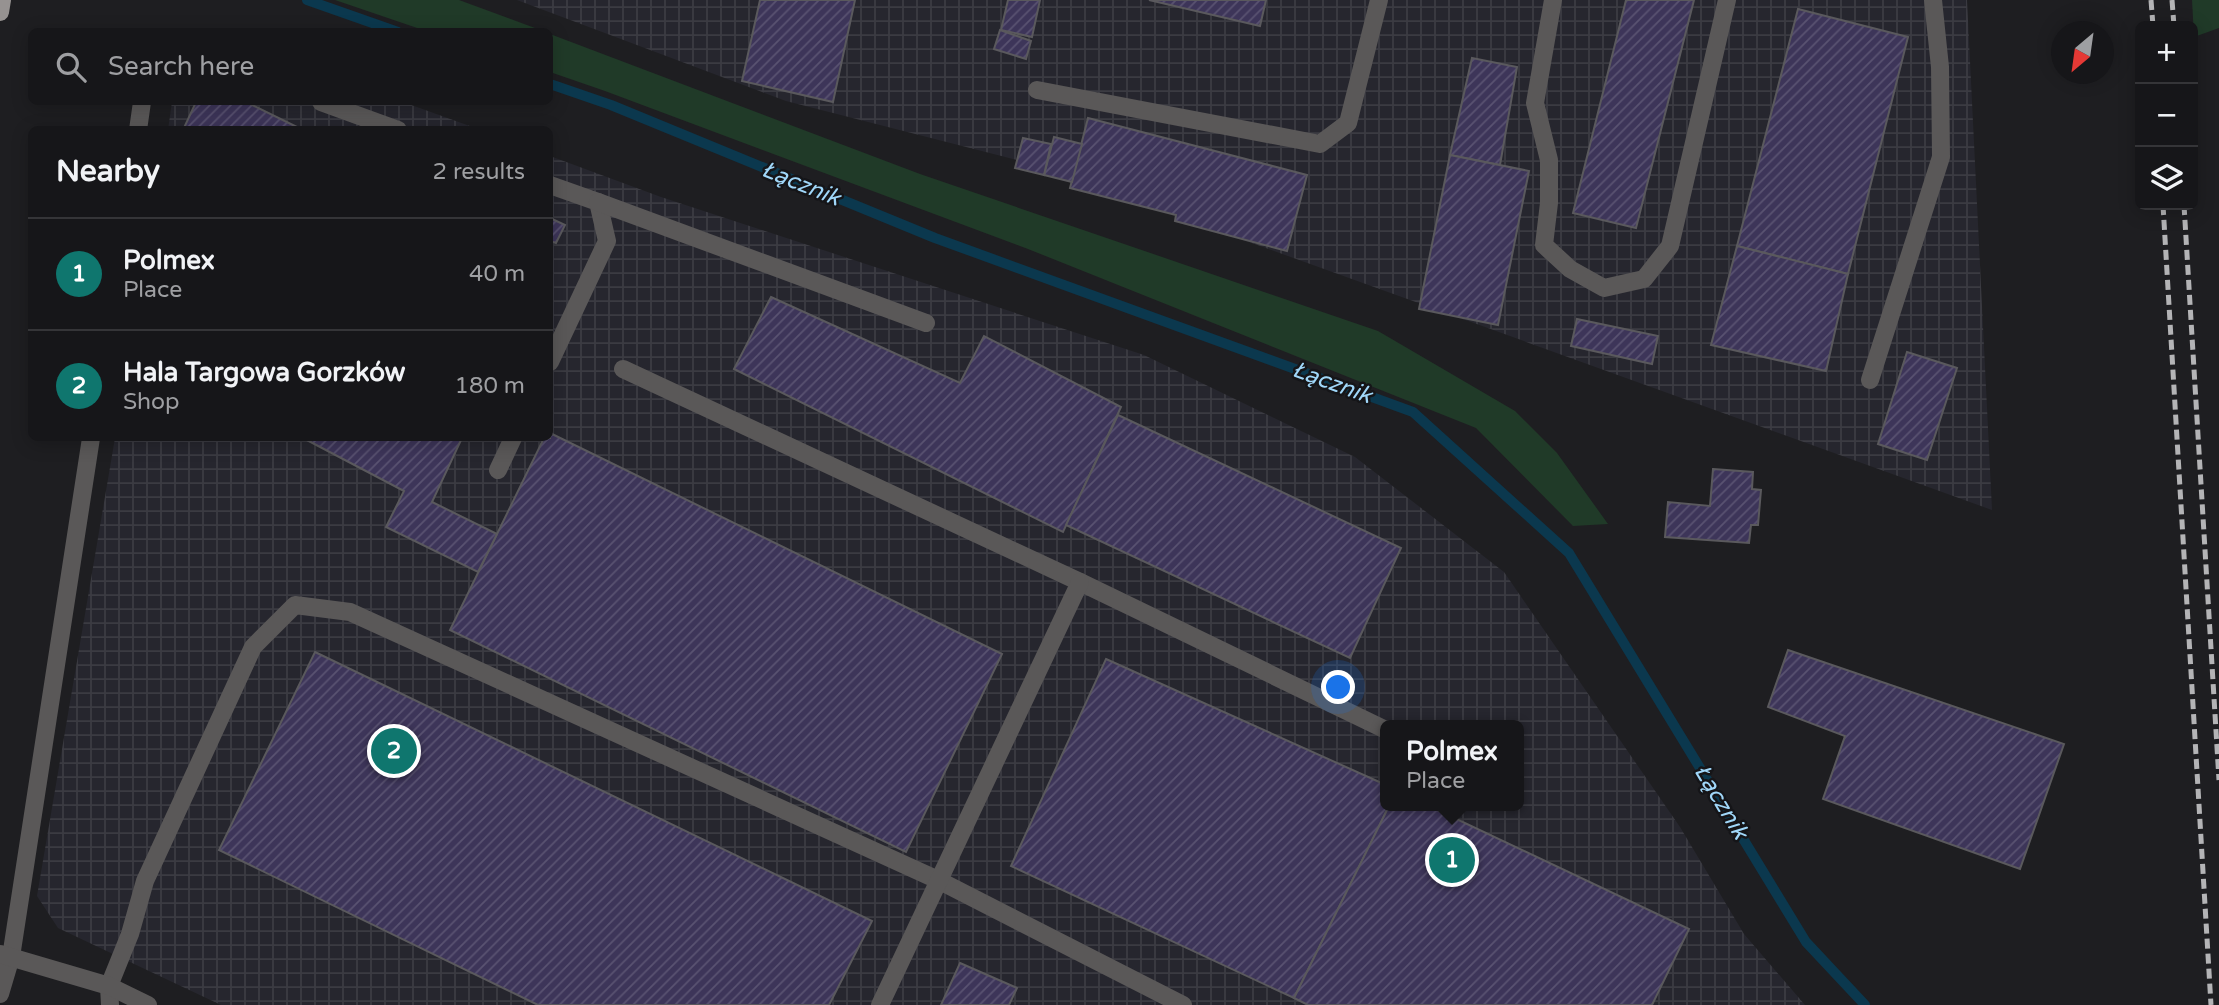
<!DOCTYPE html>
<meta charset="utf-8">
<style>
:root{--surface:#161619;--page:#232326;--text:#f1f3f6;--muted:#9e9fa2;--line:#353538;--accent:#0f766e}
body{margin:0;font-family:"Varela Round",sans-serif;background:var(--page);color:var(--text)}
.controls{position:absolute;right:21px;top:21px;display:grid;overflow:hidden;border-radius:10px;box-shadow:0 4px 18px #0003}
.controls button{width:63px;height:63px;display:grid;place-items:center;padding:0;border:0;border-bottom:2px solid var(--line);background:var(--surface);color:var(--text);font:35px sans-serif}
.compass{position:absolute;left:2051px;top:21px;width:63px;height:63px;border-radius:50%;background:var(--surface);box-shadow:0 4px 18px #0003;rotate:209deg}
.you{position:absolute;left:1339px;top:688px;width:24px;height:24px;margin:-18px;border:5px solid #fff;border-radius:50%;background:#1a73e8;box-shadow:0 0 0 10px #1a73e833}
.badge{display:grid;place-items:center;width:46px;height:46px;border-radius:50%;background:var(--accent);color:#fff;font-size:23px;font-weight:700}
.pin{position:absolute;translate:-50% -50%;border:4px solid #fff;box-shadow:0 2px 7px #0006}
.popup{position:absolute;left:1380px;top:720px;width:144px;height:91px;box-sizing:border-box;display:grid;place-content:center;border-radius:10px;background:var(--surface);filter:drop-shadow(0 2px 5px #0005);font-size:23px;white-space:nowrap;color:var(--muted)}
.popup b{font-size:26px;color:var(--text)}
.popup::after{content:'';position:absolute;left:50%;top:100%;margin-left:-14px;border:14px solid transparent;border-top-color:var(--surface)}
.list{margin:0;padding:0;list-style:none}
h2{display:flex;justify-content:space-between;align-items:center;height:91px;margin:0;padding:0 28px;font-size:30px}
h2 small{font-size:23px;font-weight:400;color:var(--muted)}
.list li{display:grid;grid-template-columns:46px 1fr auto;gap:21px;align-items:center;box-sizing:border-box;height:112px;padding:0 28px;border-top:2px solid var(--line)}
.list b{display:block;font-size:26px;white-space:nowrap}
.list p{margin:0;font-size:23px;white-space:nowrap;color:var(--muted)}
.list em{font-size:23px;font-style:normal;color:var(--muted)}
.icon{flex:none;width:38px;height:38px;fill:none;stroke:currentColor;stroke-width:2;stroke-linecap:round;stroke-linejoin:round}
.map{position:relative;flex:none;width:2219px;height:1005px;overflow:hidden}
.search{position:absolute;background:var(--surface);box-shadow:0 4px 18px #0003;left:28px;top:28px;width:525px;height:77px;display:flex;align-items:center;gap:18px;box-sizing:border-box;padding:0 24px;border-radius:10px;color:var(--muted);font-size:26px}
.panel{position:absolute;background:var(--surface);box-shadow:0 4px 18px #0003;left:28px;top:126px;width:525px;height:315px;border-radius:10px}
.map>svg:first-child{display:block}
.industrial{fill:url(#industrial-grid);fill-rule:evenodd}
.grass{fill:#203a28}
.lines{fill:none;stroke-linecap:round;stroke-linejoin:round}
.stream{stroke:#0b384e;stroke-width:10}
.building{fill:url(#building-hatch);stroke:#5a595d;stroke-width:2}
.lane{stroke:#5a5858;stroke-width:18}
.street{stroke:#5a5858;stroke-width:18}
.primary{stroke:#969291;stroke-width:18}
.rail{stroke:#b4b4b6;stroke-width:5;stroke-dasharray:10 5;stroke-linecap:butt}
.labels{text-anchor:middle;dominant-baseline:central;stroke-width:5;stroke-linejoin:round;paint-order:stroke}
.water-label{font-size:23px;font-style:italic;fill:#a0d7f9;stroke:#151518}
</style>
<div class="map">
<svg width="2219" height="1005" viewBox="0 0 2219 1005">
<defs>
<pattern id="industrial-grid" width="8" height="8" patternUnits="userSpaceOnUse" patternTransform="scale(1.75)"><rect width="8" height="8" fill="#26262e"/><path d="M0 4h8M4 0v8" fill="none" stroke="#3b3b42"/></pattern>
<pattern id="building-hatch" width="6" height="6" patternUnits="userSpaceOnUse" patternTransform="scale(1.75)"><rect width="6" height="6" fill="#3d3559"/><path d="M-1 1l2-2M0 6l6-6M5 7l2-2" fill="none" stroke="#595271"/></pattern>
</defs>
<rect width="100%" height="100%" fill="#1e1e21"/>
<!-- industrial -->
<g class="industrial">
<path d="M517 0H1967L1992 510 1033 164 786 101Z"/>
<path d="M172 102H403L478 129 168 130Z"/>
<path d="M550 156 661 197 1144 355 1355 457 1504 572 1680 827 1744 934 1805 1005H221L58 928 37 896 115 438H550ZM1386 725H1518V806H1386Z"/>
</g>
<!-- grass -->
<g class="grass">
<path d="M335 0H459L543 31H426Z"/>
<path d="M2192 0H2219V28L2194 37Z"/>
<path d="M550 34 920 174 1378 331 1515 411 1557 453 1608 524 1573 526 1476 428 1028 249 605 91 550 72Z"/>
</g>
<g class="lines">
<!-- stream -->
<g class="stream">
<path d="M307 0 398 32"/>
<path d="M550 84 611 105 935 238 1413 412 1569 553 1806 942 1865 1005"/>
</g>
</g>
<!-- building -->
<g class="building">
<path d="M760 0H855L833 102 742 81Z"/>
<path d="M1008 0H1040L1032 37 1001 30Z"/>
<path d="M1149 0H1266L1260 26Z"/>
<path d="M1626 0H1694L1636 228 1573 213Z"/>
<path d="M1798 9 1908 37 1848 274 1737 246Z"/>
<path d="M1000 30 1031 41 1026 59 994 49Z"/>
<path d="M1472 58 1517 67 1500 165 1450 155Z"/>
<path d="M196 102 217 104 218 102H246L303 130H183Z"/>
<path d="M1088 118 1307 175 1287 251 1175 221 1176 215 1070 188Z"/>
<path d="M1054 137 1082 144 1072 182 1044 175Z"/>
<path d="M1023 138 1051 144 1044 175 1015 168Z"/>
<path d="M1450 155 1529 171 1498 325 1419 309Z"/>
<path d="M550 218 565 225 556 243 550 241Z"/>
<path d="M1737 246 1848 274 1826 371 1711 345Z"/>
<path d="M771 297 960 383 984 336 1121 407 1063 532 734 369Z"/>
<path d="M1577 319 1658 336 1652 364 1571 346Z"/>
<path d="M1907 352 1957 368 1927 460 1878 444Z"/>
<path d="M1118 415 1401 548 1350 658 1066 525Z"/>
<path d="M550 433 1002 654 906 852 450 630 544 438H550Z"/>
<path d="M303 438H462L432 502 497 534 478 572 386 527 404 491Z"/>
<path d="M1713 469 1753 472 1752 489 1761 490 1758 525H1751L1749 543 1665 537 1668 502 1710 506Z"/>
<path d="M1788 650 2064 744 2020 869 1823 799 1845 736 1768 707Z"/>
<path d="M315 652 872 921 829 1005H538L219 850Z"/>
<path d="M1106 659 1386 785V806H1389L1294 998 1011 866Z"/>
<path d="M1389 806H1429L1689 929 1652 1005H1308L1294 998Z"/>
<path d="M960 963 1017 988 1009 1005H941Z"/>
</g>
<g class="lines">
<!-- lane -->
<g class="lane">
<path d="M1553 0 1535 103 1549 160V203L1544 245 1570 269 1604 288 1644 279 1670 246 1727 0"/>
<path d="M1037 90 1320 144 1348 123 1379 0"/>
<path d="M321 102 398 130"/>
<path d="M138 130 142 102"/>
<path d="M550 185 598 202 607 241 550 362"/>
<path d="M598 202 926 323"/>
<path d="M623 369 1080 582 1386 730"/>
<path d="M1870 380 1941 157 1940 67 1933 0"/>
<path d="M498 470 513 438"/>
<path d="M0 994 11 957 91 438"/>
<path d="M110 1005 109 986 130 934 145 881 253 647 295 605 350 612 938 880 1183 1005"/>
<path d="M880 1005 1080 582"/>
</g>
<!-- street -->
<path class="street" d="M0 954 109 986 148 1005"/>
<!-- primary -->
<path class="primary" d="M0 12 2 0"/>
<!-- rail -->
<g class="rail">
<path d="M2151 0 2153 26"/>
<path d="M2172 0 2174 26"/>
<path d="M2163 205 2211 1005"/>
<path d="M2184 205 2219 780"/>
</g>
</g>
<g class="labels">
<!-- water labels -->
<g class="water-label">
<text transform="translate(801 184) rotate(22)">Łącznik</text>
<text transform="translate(1332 383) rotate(20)">Łącznik</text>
<text transform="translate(1721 802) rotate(59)">Łącznik</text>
</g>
</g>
</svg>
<div class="controls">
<button>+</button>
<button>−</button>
<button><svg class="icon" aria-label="layers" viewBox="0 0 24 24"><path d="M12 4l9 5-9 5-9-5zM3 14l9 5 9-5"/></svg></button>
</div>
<svg class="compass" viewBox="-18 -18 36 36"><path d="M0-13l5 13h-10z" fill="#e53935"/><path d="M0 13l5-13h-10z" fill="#9e9fa2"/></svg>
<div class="you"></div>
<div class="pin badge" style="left:1452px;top:860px">1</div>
<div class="popup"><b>Polmex</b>Place</div>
<div class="pin badge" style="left:394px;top:751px">2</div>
<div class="search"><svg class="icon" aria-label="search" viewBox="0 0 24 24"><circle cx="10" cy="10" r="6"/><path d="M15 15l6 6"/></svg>Search here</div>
<section class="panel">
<h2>Nearby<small>2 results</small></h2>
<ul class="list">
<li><span class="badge">1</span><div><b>Polmex</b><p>Place</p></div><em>40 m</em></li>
<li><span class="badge">2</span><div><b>Hala Targowa Gorzków</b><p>Shop</p></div><em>180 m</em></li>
</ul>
</section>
</div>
